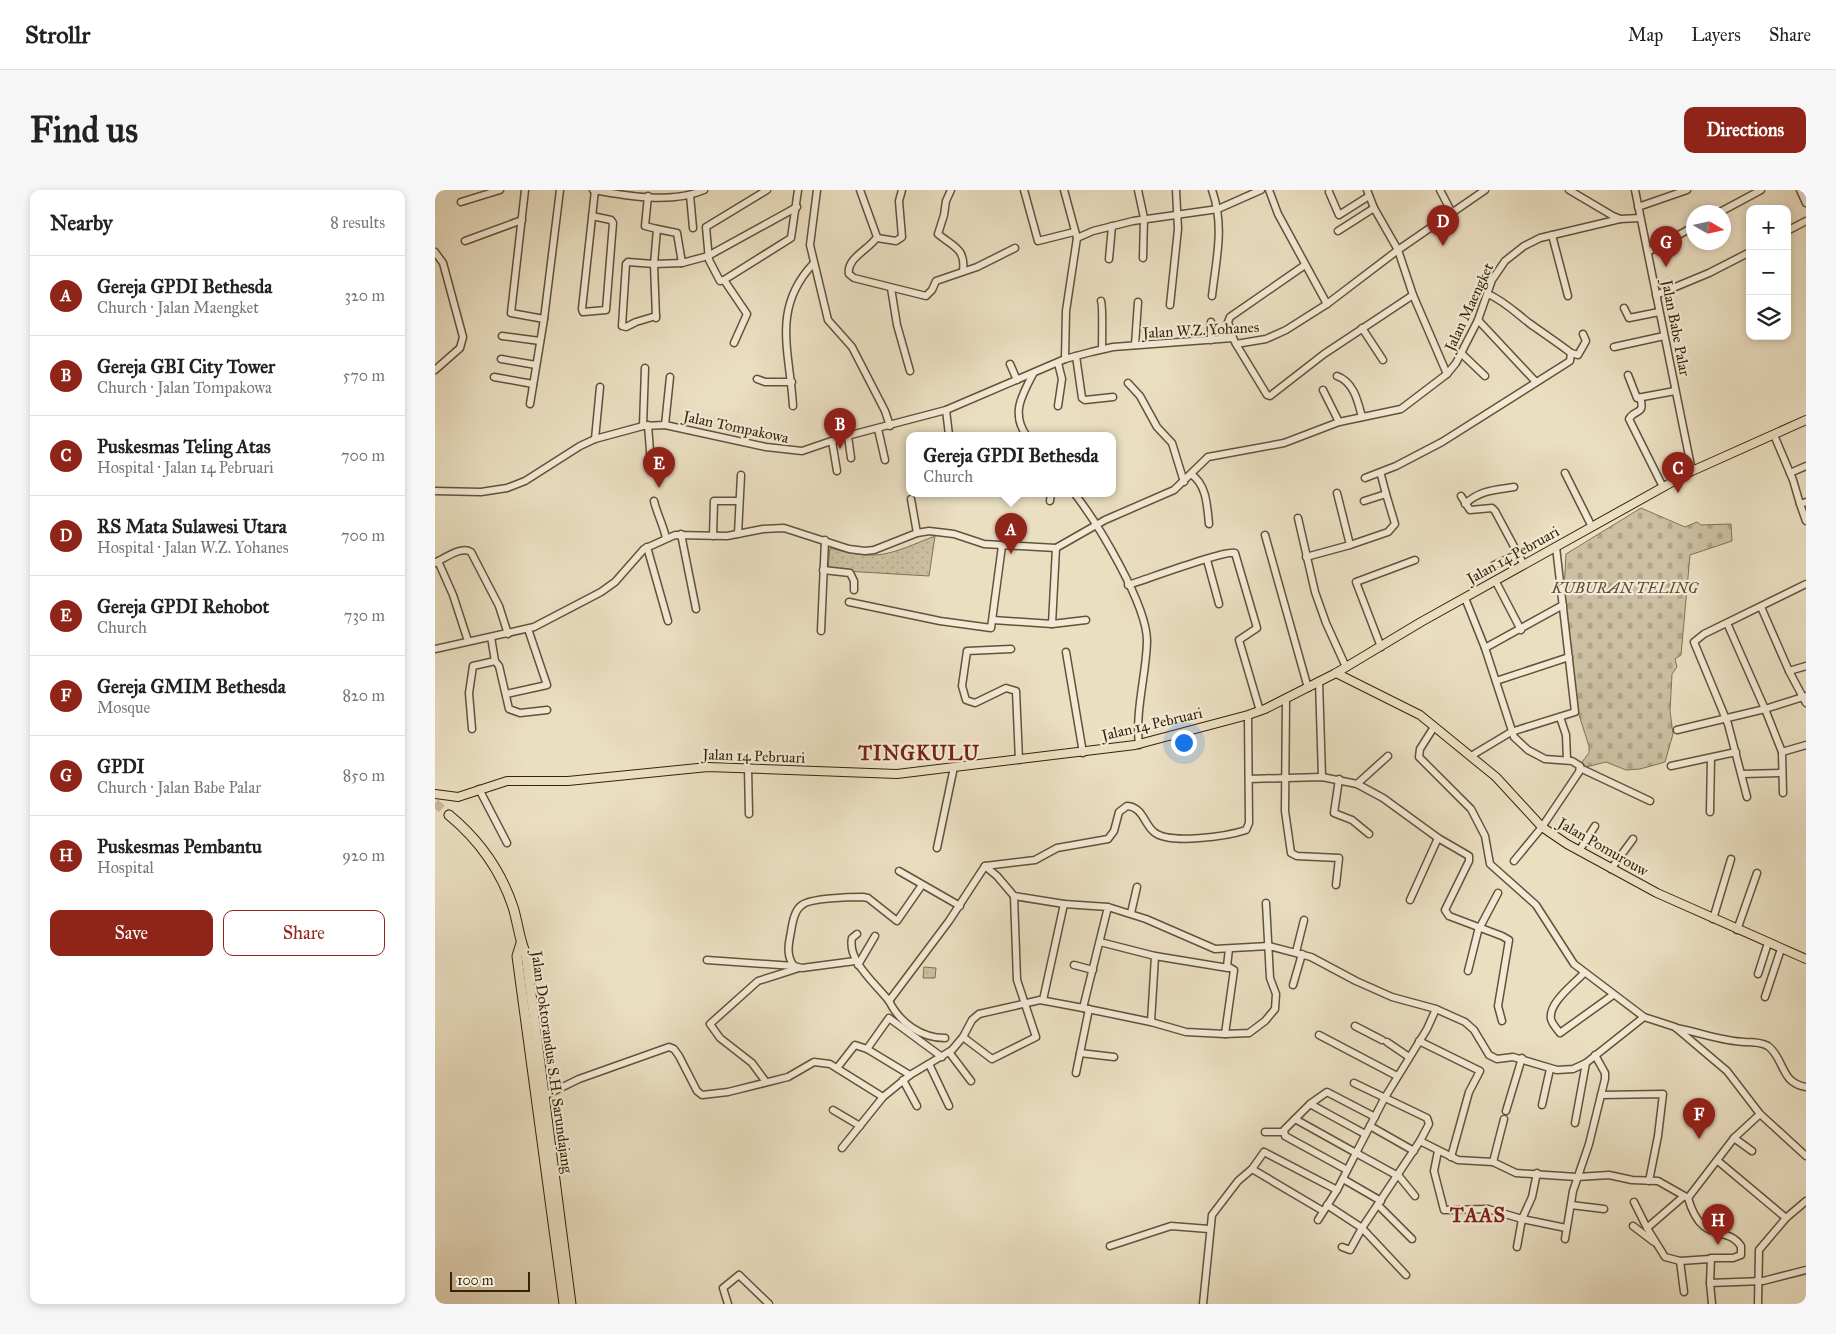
<!DOCTYPE html>
<meta charset="utf-8">
<style>
:root{--surface:#fff;--page:#f6f6f6;--text:#222;--muted:#767676;--line:#e0e0e0;--accent:#8f2418}
body{margin:0;font-family:"IM FELL Great Primer",serif;background:var(--page);color:var(--text)}
.controls{position:absolute;right:15px;top:15px;display:grid;overflow:hidden;border-radius:10px;box-shadow:0 2px 8px #0003}
.controls button{width:45px;height:45px;display:grid;place-items:center;padding:0;border:0;border-bottom:1px solid var(--line);background:var(--surface);color:var(--text);font:25px sans-serif}
.compass{position:absolute;left:1251px;top:15px;width:45px;height:45px;border-radius:50%;background:var(--surface);box-shadow:0 2px 8px #0003;rotate:99deg}
.scale{position:absolute;left:15px;bottom:12px;width:80px;box-sizing:border-box;padding-left:5px;border:2px solid #372307;border-top:0;font-size:14px;line-height:18px;white-space:nowrap;color:#372307;-webkit-text-stroke:4px #f2ead7;paint-order:stroke}
.you{position:absolute;left:748px;top:552px;width:18px;height:18px;margin:-12px;border:4px solid #fff;border-radius:50%;background:#1a73e8;box-shadow:0 0 0 8px #1a73e833}
.badge{display:grid;place-items:center;width:32px;height:32px;border-radius:50%;background:var(--accent);color:#fff;font-size:16px;font-weight:700}
.pin{position:absolute;translate:-50% -41px;filter:drop-shadow(0 1px 2px #0008)}
.pin::after{content:'';position:absolute;top:26px;width:18px;height:15px;background:inherit;clip-path:polygon(0 0,100% 0,50% 100%)}
.popup{position:absolute;left:471px;top:242px;width:210px;height:65px;box-sizing:border-box;display:grid;place-content:center;border-radius:10px;background:var(--surface);filter:drop-shadow(0 1px 4px #0005);font-size:16px;white-space:nowrap;color:var(--muted)}
.popup b{font-size:19px;color:var(--text)}
.popup::after{content:'';position:absolute;left:50%;top:100%;margin-left:-10px;border:10px solid transparent;border-top-color:var(--surface)}
.list{margin:0;padding:0;list-style:none}
h2{display:flex;justify-content:space-between;align-items:center;height:65px;margin:0;padding:0 20px;font-size:21px}
h2 small{font-size:16px;font-weight:400;color:var(--muted)}
.list li{display:grid;grid-template-columns:32px 1fr auto;gap:15px;align-items:center;box-sizing:border-box;height:80px;padding:0 20px;border-top:1px solid var(--line)}
.list b{display:block;font-size:19px;white-space:nowrap}
.list p{margin:0;font-size:16px;white-space:nowrap;color:var(--muted)}
.list em{font-size:16px;font-style:normal;color:var(--muted)}
.actions{display:flex;gap:10px;padding:15px 20px}
.actions a{flex:1;padding:11px 0;border:1px solid var(--accent);border-radius:10px;text-align:center;font-size:18px;color:var(--accent)}
.actions .main{background:var(--accent);color:#fff}
.icon{flex:none;width:28px;height:28px;fill:none;stroke:currentColor;stroke-width:2;stroke-linecap:round;stroke-linejoin:round}
.map{position:relative;flex:none;width:1371px;height:1114px;overflow:hidden;border-radius:10px}
header{display:flex;align-items:center;gap:30px;box-sizing:border-box;height:70px;padding:0 25px;background:var(--surface);border-bottom:1px solid var(--line)}
header strong{font-size:24px}
nav{display:flex;gap:28px;margin-inline-start:auto;font-size:18px}
.intro{display:flex;align-items:center;justify-content:space-between;box-sizing:border-box;height:120px;padding:0 30px}
h1{margin:0;font-size:35px}
.button{padding:12px 22px;border-radius:10px;background:var(--accent);color:#fff;font-size:18px;font-weight:700}
main{display:flex;gap:30px;padding:0 30px}
aside{flex:1;background:var(--surface);border-radius:10px;box-shadow:0 2px 8px #0003}
.map>svg:first-child{display:block}
.grass{fill:url(#grass-dots);stroke:#827154}
.cemetery{fill:url(#cemetery-stones);stroke:#827154}
.lines{fill:none;stroke-linecap:round;stroke-linejoin:round}
.highway-tunnel{stroke:#c7b99d;stroke-width:9;stroke-dasharray:9 4.5;stroke-linecap:butt}
.minor-casing{stroke:#645236;stroke-width:9}
.major-casing{stroke:#372307;stroke-width:10}
.highway-casing{stroke:#372307;stroke-width:11}
.minor{stroke:#f2ead7;stroke-width:6}
.major{stroke:#ebdfc2;stroke-width:8}
.highway{stroke:#ebdfc2;stroke-width:9}
.labels{text-anchor:middle;dominant-baseline:central;stroke-width:4.5;stroke-linejoin:round;paint-order:stroke}
.street-label{font-size:15px;fill:#372307;stroke:#f2ead7}
.park-label{font-size:15px;font-style:italic;fill:#5c4a2e;stroke:#f2ead7}
.district-label{font-size:20px;font-weight:bold;letter-spacing:1px;fill:#7a1f14;stroke:#f2ead7}
</style>
<header>
<strong>Strollr</strong>
<nav><a>Map</a><a>Layers</a><a>Share</a></nav>
</header>
<div class="intro"><h1>Find us</h1><a class="button">Directions</a></div>
<main>
<aside>
<h2>Nearby<small>8 results</small></h2>
<ul class="list">
<li><span class="badge">A</span><div><b>Gereja GPDI Bethesda</b><p>Church · Jalan Maengket</p></div><em>320 m</em></li>
<li><span class="badge">B</span><div><b>Gereja GBI City Tower</b><p>Church · Jalan Tompakowa</p></div><em>570 m</em></li>
<li><span class="badge">C</span><div><b>Puskesmas Teling Atas</b><p>Hospital · Jalan 14 Pebruari</p></div><em>700 m</em></li>
<li><span class="badge">D</span><div><b>RS Mata Sulawesi Utara</b><p>Hospital · Jalan W.Z. Yohanes</p></div><em>700 m</em></li>
<li><span class="badge">E</span><div><b>Gereja GPDI Rehobot</b><p>Church</p></div><em>730 m</em></li>
<li><span class="badge">F</span><div><b>Gereja GMIM Bethesda</b><p>Mosque</p></div><em>820 m</em></li>
<li><span class="badge">G</span><div><b>GPDI</b><p>Church · Jalan Babe Palar</p></div><em>850 m</em></li>
<li><span class="badge">H</span><div><b>Puskesmas Pembantu</b><p>Hospital</p></div><em>920 m</em></li>
</ul>
<div class="actions"><a class="main">Save</a><a>Share</a></div>
</aside>
<div class="map">
<svg width="1371" height="1114" viewBox="0 0 1371 1114">
<defs>
<pattern id="grass-dots" width="8" height="8" patternUnits="userSpaceOnUse" patternTransform="scale(1.25)"><rect width="8" height="8" fill="#ccbfa2"/><path d="M2 2h.1M6 6h.1" fill="none" stroke="#b0a48a" stroke-width="1.8" stroke-linecap="round"/></pattern>
<pattern id="cemetery-stones" width="16" height="16" patternUnits="userSpaceOnUse" patternTransform="scale(1.25)"><rect width="16" height="16" fill="#ccbfa2"/><path d="M2 7V4a2 2 0 0 1 4 0v3zM10 15v-3a2 2 0 0 1 4 0v3z" fill="#b0a48a"/></pattern>
</defs>
<rect width="100%" height="100%" fill="#ebdfc2"/>
<filter id="stains"><feTurbulence type="fractalNoise" baseFrequency=".004" numOctaves="4"/><feColorMatrix values="0 0 0 0 .2 0 0 0 0 .09 0 0 0 0 .02 0 0 0 .5 -.17"/></filter>
<radialGradient id="worn" r=".72"><stop offset=".6" stop-color="#630" stop-opacity="0"/><stop offset="1" stop-color="#630" stop-opacity=".3"/></radialGradient>
<!-- grass -->
<g class="grass">
<path d="M500 346 494 386 393 380 395 358C444 372 454 364 500 346Z"/>
<path d="M489 777 501 778 500 788H488Z"/>
</g>
<!-- cemetery -->
<path class="cemetery" d="M1206 318 1250 337 1262 332 1266 335 1296 334 1297 351 1255 365 1246 465 1240 469 1242 477 1237 484 1235 521 1238 544 1230 572 1205 579 1191 580 1171 572 1151 577 1147 572 1154 563V556L1144 525 1139 489 1129 401 1131 364Z"/>
<g class="lines">
<!-- highway-tunnel -->
<path class="highway-tunnel" d="M0 613 14 625"/>
<!-- minor casing -->
<g class="minor-casing">
<g id="minor">
<path d="M90 0 76 123 109 129"/>
<path d="M158 0C192 6 237 14 269 0"/>
<path d="M382 0 375 55 393 130 417 157 450 221 455 236"/>
<path d="M425 0 442 47C435 59 411 68 414 84L419 88 491 106 497 100 501 91 542 77 580 58"/>
<path d="M516 0 511 11 509 25 503 44C517 56 531 58 528 81"/>
<path d="M589 0 603 51 639 42"/>
<path d="M629 0 642 48 631 121 630 169"/>
<path d="M703 0 709 28 708 68"/>
<path d="M834 0 843 24 892 114"/>
<path d="M932 0 939 18 963 60 978 105 1012 184"/>
<path d="M1005 0 1017 23"/>
<path d="M1134 0 1178 26 1185 29 1205 28"/>
<path d="M1200 0 1257 281"/>
<path d="M1365 0 1371 13"/>
<path d="M894 2 904 25 934 6"/>
<path d="M255 5 258 38"/>
<path d="M213 6 210 36 222 39 219 74 221 128"/>
<path d="M26 12 65 0"/>
<path d="M1203 17 1252 0"/>
<path d="M1285 22 1326 0"/>
<path d="M157 26 176 30 178 33 171 120 148 122 147 119 160 0"/>
<path d="M222 39 242 43 247 73 273 66 362 17"/>
<path d="M903 41 939 18"/>
<path d="M1352 41 1371 31"/>
<path d="M1117 45 1133 106"/>
<path d="M442 48 461 51 467 47 464 11 467 0"/>
<path d="M642 48 658 41 698 31 783 19 826 0"/>
<path d="M30 51 87 30"/>
<path d="M0 62 8 73 28 147 25 158 0 180"/>
<path d="M1213 62 1258 37"/>
<path d="M674 69 677 36"/>
<path d="M289 90 356 48 363 0"/>
<path d="M456 98 462 135 475 181"/>
<path d="M1221 105 1274 83 1315 62"/>
<path d="M777 106C781 69 790 37 777 0"/>
<path d="M666 111C668 115 667 150 667 159"/>
<path d="M735 115 743 39 741 0"/>
<path d="M1189 118 1194 128 1224 122"/>
<path d="M221 126 201 132 191 137 187 136 191 74 193 72 219 74 247 73"/>
<path d="M1043 130 1101 192"/>
<path d="M776 132V150"/>
<path d="M927 138 948 170"/>
<path d="M67 146 105 151"/>
<path d="M798 148 793 132 795 127 870 75"/>
<path d="M299 153 312 124 289 90 285 91 274 70 271 37 332 0"/>
<path d="M801 154 832 205 835 206 889 164 978 105"/>
<path d="M700 155 703 112"/>
<path d="M1179 157 1229 146"/>
<path d="M1136 163 1143 165 1151 151 1148 144"/>
<path d="M1027 164 1050 186"/>
<path d="M641 166 647 208 650 210 678 207"/>
<path d="M66 169 101 175"/>
<path d="M623 173 627 189 623 216"/>
<path d="M575 174 582 190"/>
<path d="M1193 185 1202 208 1240 201"/>
<path d="M902 186C919 192 923 212 927 227"/>
<path d="M59 187 98 194"/>
<path d="M322 189 330 192H357"/>
<path d="M693 193 705 206 722 237 737 253 749 292"/>
<path d="M888 200 904 232"/>
<path d="M1205 208C1211 225 1199 219 1194 229L1228 297"/>
<path d="M95 214 109 129 125 0"/>
<path d="M358 216C355 162 336 119 378 74"/>
<path d="M511 220 514 245"/>
<path d="M213 235 216 274"/>
<path d="M230 235 235 187"/>
<path d="M208 236 210 178"/>
<path d="M443 239 450 270"/>
<path d="M591 245C576 223 587 205 598 184"/>
<path d="M1339 245 1358 290 1365 314"/>
<path d="M413 246 416 268"/>
<path d="M160 249 165 197"/>
<path d="M397 251 402 281"/>
<path d="M1130 283 1157 337"/>
<path d="M1355 283 1371 276"/>
<path d="M756 284C772 295 772 316 774 334"/>
<path d="M946 285 951 304"/>
<path d="M930 288 961 276 1007 252 1135 171 1136 163C1123 153 1108 143 1094 133 1080 122 1069 111 1053 104"/>
<path d="M0 301 46 302 72 298 90 291 145 256 160 249 208 236 230 235 331 257 367 261 408 247 511 220 630 169 656 162 678 157 798 148 801 154 831 149 851 140 892 114 963 60 1050 0"/>
<path d="M639 303C662 332 713 416 712 452 711 486 700 520 704 555"/>
<path d="M1026 306 1035 320 1057 318 1060 321 1089 375"/>
<path d="M476 309 482 343"/>
<path d="M219 311C222 324 228 334 231 348"/>
<path d="M615 311 616 303"/>
<path d="M1371 312 1365 314 1371 331"/>
<path d="M1030 314C1045 300 1060 300 1079 297"/>
<path d="M863 328 880 402 891 433 911 477"/>
<path d="M246 344 261 419"/>
<path d="M303 344 306 285"/>
<path d="M830 345 873 498"/>
<path d="M278 346 279 311H304"/>
<path d="M915 355 953 342 960 334 951 304 929 311"/>
<path d="M212 357 233 431"/>
<path d="M871 367 915 355 902 303"/>
<path d="M772 370 784 414"/>
<path d="M3 371 18 405 33 451"/>
<path d="M0 373C10 368 26 356 36 362L64 416 73 444"/>
<path d="M388 380 415 383 419 391V400"/>
<path d="M1056 380 1059 375 1083 364"/>
<path d="M1061 392 1086 440"/>
<path d="M693 395C710 390 789 360 800 363L822 438 804 450 825 521"/>
<path d="M1030 408 1050 458 1079 547 1093 560 1110 569 1137 571 1145 576 1144 582 1107 637 1079 671"/>
<path d="M414 412 505 431 556 438 567 356"/>
<path d="M1326 417 1354 481 1371 513"/>
<path d="M558 430 617 434 621 358"/>
<path d="M617 434 651 430"/>
<path d="M386 441 390 350"/>
<path d="M56 447 60 471 64 476 74 519 85 523 112 520"/>
<path d="M946 457 921 392 980 370"/>
<path d="M1050 458 1128 415"/>
<path d="M0 459 99 437 166 402 180 392 209 359 240 345 292 346 328 339 349 338 414 359 430 361 439 360 482 343 494 341 519 344 549 354 621 358 670 330 739 300 773 267 849 253 904 232 966 219 1012 184 1021 173 1043 130 1057 90 1070 71 1089 56 1105 48 1185 29"/>
<path d="M576 459 532 461 527 496 531 510 540 513 571 498 581 501 584 570"/>
<path d="M631 462 648 563"/>
<path d="M1354 481 1371 476"/>
<path d="M884 491 887 587"/>
<path d="M1061 491 1134 467"/>
<path d="M71 504 112 495 93 439"/>
<path d="M1371 506 1330 519 1347 562 1371 555"/>
<path d="M851 509 850 621 856 663 862 666 904 668 901 695"/>
<path d="M1125 527 1131 545 1132 570"/>
<path d="M999 537 985 559 984 567 1036 619 1050 646 1055 674 1101 715 1139 774 1209 827 1240 837 1292 881 1325 924 1371 966"/>
<path d="M37 539 34 503 38 476 60 471"/>
<path d="M1242 540 1330 519 1292 433"/>
<path d="M1347 562 1348 603"/>
<path d="M1036 566 1076 542 1140 522 1121 357"/>
<path d="M1236 576 1301 562"/>
<path d="M313 578 314 624"/>
<path d="M1145 578 1215 611"/>
<path d="M1307 584 1347 583"/>
<path d="M814 589 887 587 922 594 948 608 1003 648 1034 666V671L1010 720 1014 726 1067 746 1074 750 1063 816 1067 831"/>
<path d="M904 589 899 623 917 630 934 644"/>
<path d="M922 594 953 566"/>
<path d="M44 599 72 653"/>
<path d="M1312 607 1293 534 1259 452 1269 444 1371 394"/>
<path d="M1275 622 1276 568"/>
<path d="M502 658 519 577"/>
<path d="M1144 661 1160 636"/>
<path d="M1176 679 1198 649"/>
<path d="M464 681 525 716"/>
<path d="M975 710 1003 648"/>
<path d="M673 717 711 729 780 759 834 756 876 767 921 791 957 807 1001 819 1030 832 1039 840 1054 865 1062 869 1078 867 1122 880 1138 879 1151 873 1209 827"/>
<path d="M696 723 702 697"/>
<path d="M1278 729 1296 669"/>
<path d="M1045 737 1063 703"/>
<path d="M1302 740 1322 683"/>
<path d="M422 744 417 748C412 771 441 794 454 811L514 731 550 676 600 670 622 658 673 649 679 641 684 622 692 616C708 617 709 634 719 642 734 655 793 646 811 640L814 633 813 525"/>
<path d="M665 752 720 766 793 778"/>
<path d="M861 762 869 730"/>
<path d="M272 770 359 776"/>
<path d="M420 771 367 778 359 776C352 767 353 757 355 747 357 737 358 721 367 715 375 708 416 707 428 707L433 708 462 731 487 695"/>
<path d="M423 775 440 746"/>
<path d="M639 775 658 780"/>
<path d="M1033 781 1044 737"/>
<path d="M1149 783C1139 794 1113 813 1116 829 1117 834 1122 839 1125 843L1178 805"/>
<path d="M1323 784 1333 753"/>
<path d="M858 795 867 764"/>
<path d="M1330 807 1346 759"/>
<path d="M608 810 629 714"/>
<path d="M454 811C465 833 486 848 510 848"/>
<path d="M648 818 716 832 751 842 790 844 799 780 792 776 794 759"/>
<path d="M716 832 720 766"/>
<path d="M920 836 947 850"/>
<path d="M1241 838C1264 842 1286 851 1310 852 1317 852 1326 852 1333 856 1350 869 1345 893 1371 897"/>
<path d="M790 844 814 843 830 831 840 819 841 804 835 788 831 713"/>
<path d="M884 845 962 886"/>
<path d="M528 847 557 869 601 847 582 790 579 706"/>
<path d="M984 851 1045 881 1034 902 1016 967"/>
<path d="M952 852 974 867"/>
<path d="M514 862 536 891"/>
<path d="M645 863 679 867"/>
<path d="M494 874 514 916"/>
<path d="M402 878 420 855 432 859"/>
<path d="M641 883 654 819"/>
<path d="M475 885 432 859 454 828 507 867"/>
<path d="M468 890 482 916"/>
<path d="M331 892 317 873 285 848 275 834 323 791 364 778"/>
<path d="M919 893 992 928 994 934 985 951"/>
<path d="M1166 905 1228 904 1223 946 1214 991"/>
<path d="M109 906 144 889 234 857 239 859 244 866 262 901 267 905 293 902 353 887 379 872 395 874 448 907 475 885 517 860 528 847 537 830 544 824 605 810 648 818 673 717 629 714 579 706 562 686 550 676"/>
<path d="M875 914 860 929 921 963 949 909 992 839 1001 819"/>
<path d="M1107 915 1115 879"/>
<path d="M398 920 425 936"/>
<path d="M1071 921 1087 868"/>
<path d="M860 929 849 940 850 946 912 980"/>
<path d="M1140 933 1151 873"/>
<path d="M935 936 979 961"/>
<path d="M830 942H848"/>
<path d="M930 944 875 914 892 902 940 927"/>
<path d="M1299 948 1317 961"/>
<path d="M407 958 448 907"/>
<path d="M1003 961 999 981 1009 1020 1053 1019 1087 1029 1097 1007 1102 983"/>
<path d="M1283 971 1351 1028 1371 1011"/>
<path d="M1058 972 1069 929"/>
<path d="M817 979 888 1021"/>
<path d="M963 985 980 1006"/>
<path d="M908 989 946 1011"/>
<path d="M1249 1006 1212 1038 1230 1067 1245 1071 1249 1102"/>
<path d="M1253 1008C1267 1056 1291 1034 1306 1056V1065L1298 1068H1276L1275 1093 1328 1091 1371 1080"/>
<path d="M1199 1012 1212 1038"/>
<path d="M892 1015 927 1038 985 951 1023 970 1058 972 1081 983 1142 987 1174 985 1197 990 1223 991 1253 1008 1299 948 1325 924"/>
<path d="M943 1015 977 1049"/>
<path d="M1136 1015 1169 1019"/>
<path d="M883 1030 902 1000"/>
<path d="M1198 1036 1219 1052"/>
<path d="M1130 1049 1138 1001 1154 954 1170 889V883L1160 865"/>
<path d="M675 1056 736 1036 774 1039"/>
<path d="M907 1057 915 1060 927 1038 971 1085"/>
<path d="M1082 1057 1087 1029 1131 1038"/>
<path d="M1245 1071 1275 1069"/>
<path d="M1275 1093 1277 1114"/>
<path d="M293 1114 288 1098 304 1085 334 1114"/>
<path d="M768 1114 777 1025 803 991 817 979 829 962 902 1000 921 963 963 986"/>
<path d="M1323 1114 1324 1060 1351 1028"/>
</g>
</g>
<!-- major casing -->
<g class="major-casing">
<g id="major">
<path d="M901 483 985 525 1061 587 1107 637 1132 654 1222 703 1371 769"/>
<path d="M0 604 23 607 72 591H133L273 577 462 584 700 555 813 525 830 519 901 483 986 432 1257 281 1371 230"/>
</g>
</g>
<!-- highway casing -->
<g class="highway-casing">
<g id="highway">
<path d="M14 625C43 649 66 681 78 717 83 733 84 749 91 765L136 1114"/>
<path d="M86 753 82 766 129 1114"/>
</g>
</g>
<!-- minor -->
<use href="#minor" class="minor"/>
<!-- major -->
<use href="#major" class="major"/>
<!-- highway -->
<use href="#highway" class="highway"/>
</g>
<g class="labels">
<!-- street labels -->
<g class="street-label">
<text transform="translate(1034 117) rotate(-65)">Jalan Maengket</text>
<text transform="translate(1241 138) rotate(79)">Jalan Babe Palar</text>
<text transform="translate(766 140) rotate(-3)">Jalan W.Z. Yohanes</text>
<text transform="translate(301 237) rotate(12)">Jalan Tompakowa</text>
<text transform="translate(1078 365) rotate(-29)">Jalan 14 Pebruari</text>
<text transform="translate(717 534) rotate(-13)">Jalan 14 Pebruari</text>
<text transform="translate(319 566) rotate(2)">Jalan 14 Pebruari</text>
<text transform="translate(1168 657) rotate(30)">Jalan Pomurouw</text>
<text transform="translate(117 872) rotate(82)">Jalan Doktorandus S.H. Sarundajang</text>
</g>
<!-- park labels -->
<g class="park-label">
<text x="1190" y="398">KUBURAN TELING</text>
</g>
<!-- district labels -->
<g class="district-label">
<text x="484" y="563">TINGKULU</text>
<text x="1043" y="1025">TAAS</text>
</g>
</g>
<rect width="100%" height="100%" filter="url(#stains)"/>
<rect width="100%" height="100%" fill="url(#worn)"/>
</svg>
<div class="controls">
<button>+</button>
<button>−</button>
<button><svg class="icon" aria-label="layers" viewBox="0 0 24 24"><path d="M12 4l9 5-9 5-9-5zM3 14l9 5 9-5"/></svg></button>
</div>
<svg class="compass" viewBox="-18 -18 36 36"><path d="M0-13l5 13h-10z" fill="#e53935"/><path d="M0 13l5-13h-10z" fill="#767676"/></svg>
<div class="scale">100 m</div>
<div class="you"></div>
<div class="pin badge" style="left:576px;top:364px">A</div>
<div class="popup"><b>Gereja GPDI Bethesda</b>Church</div>
<div class="pin badge" style="left:405px;top:259px">B</div>
<div class="pin badge" style="left:1243px;top:303px">C</div>
<div class="pin badge" style="left:1008px;top:56px">D</div>
<div class="pin badge" style="left:224px;top:298px">E</div>
<div class="pin badge" style="left:1264px;top:949px">F</div>
<div class="pin badge" style="left:1231px;top:77px">G</div>
<div class="pin badge" style="left:1283px;top:1055px">H</div>
</div>
</main>
